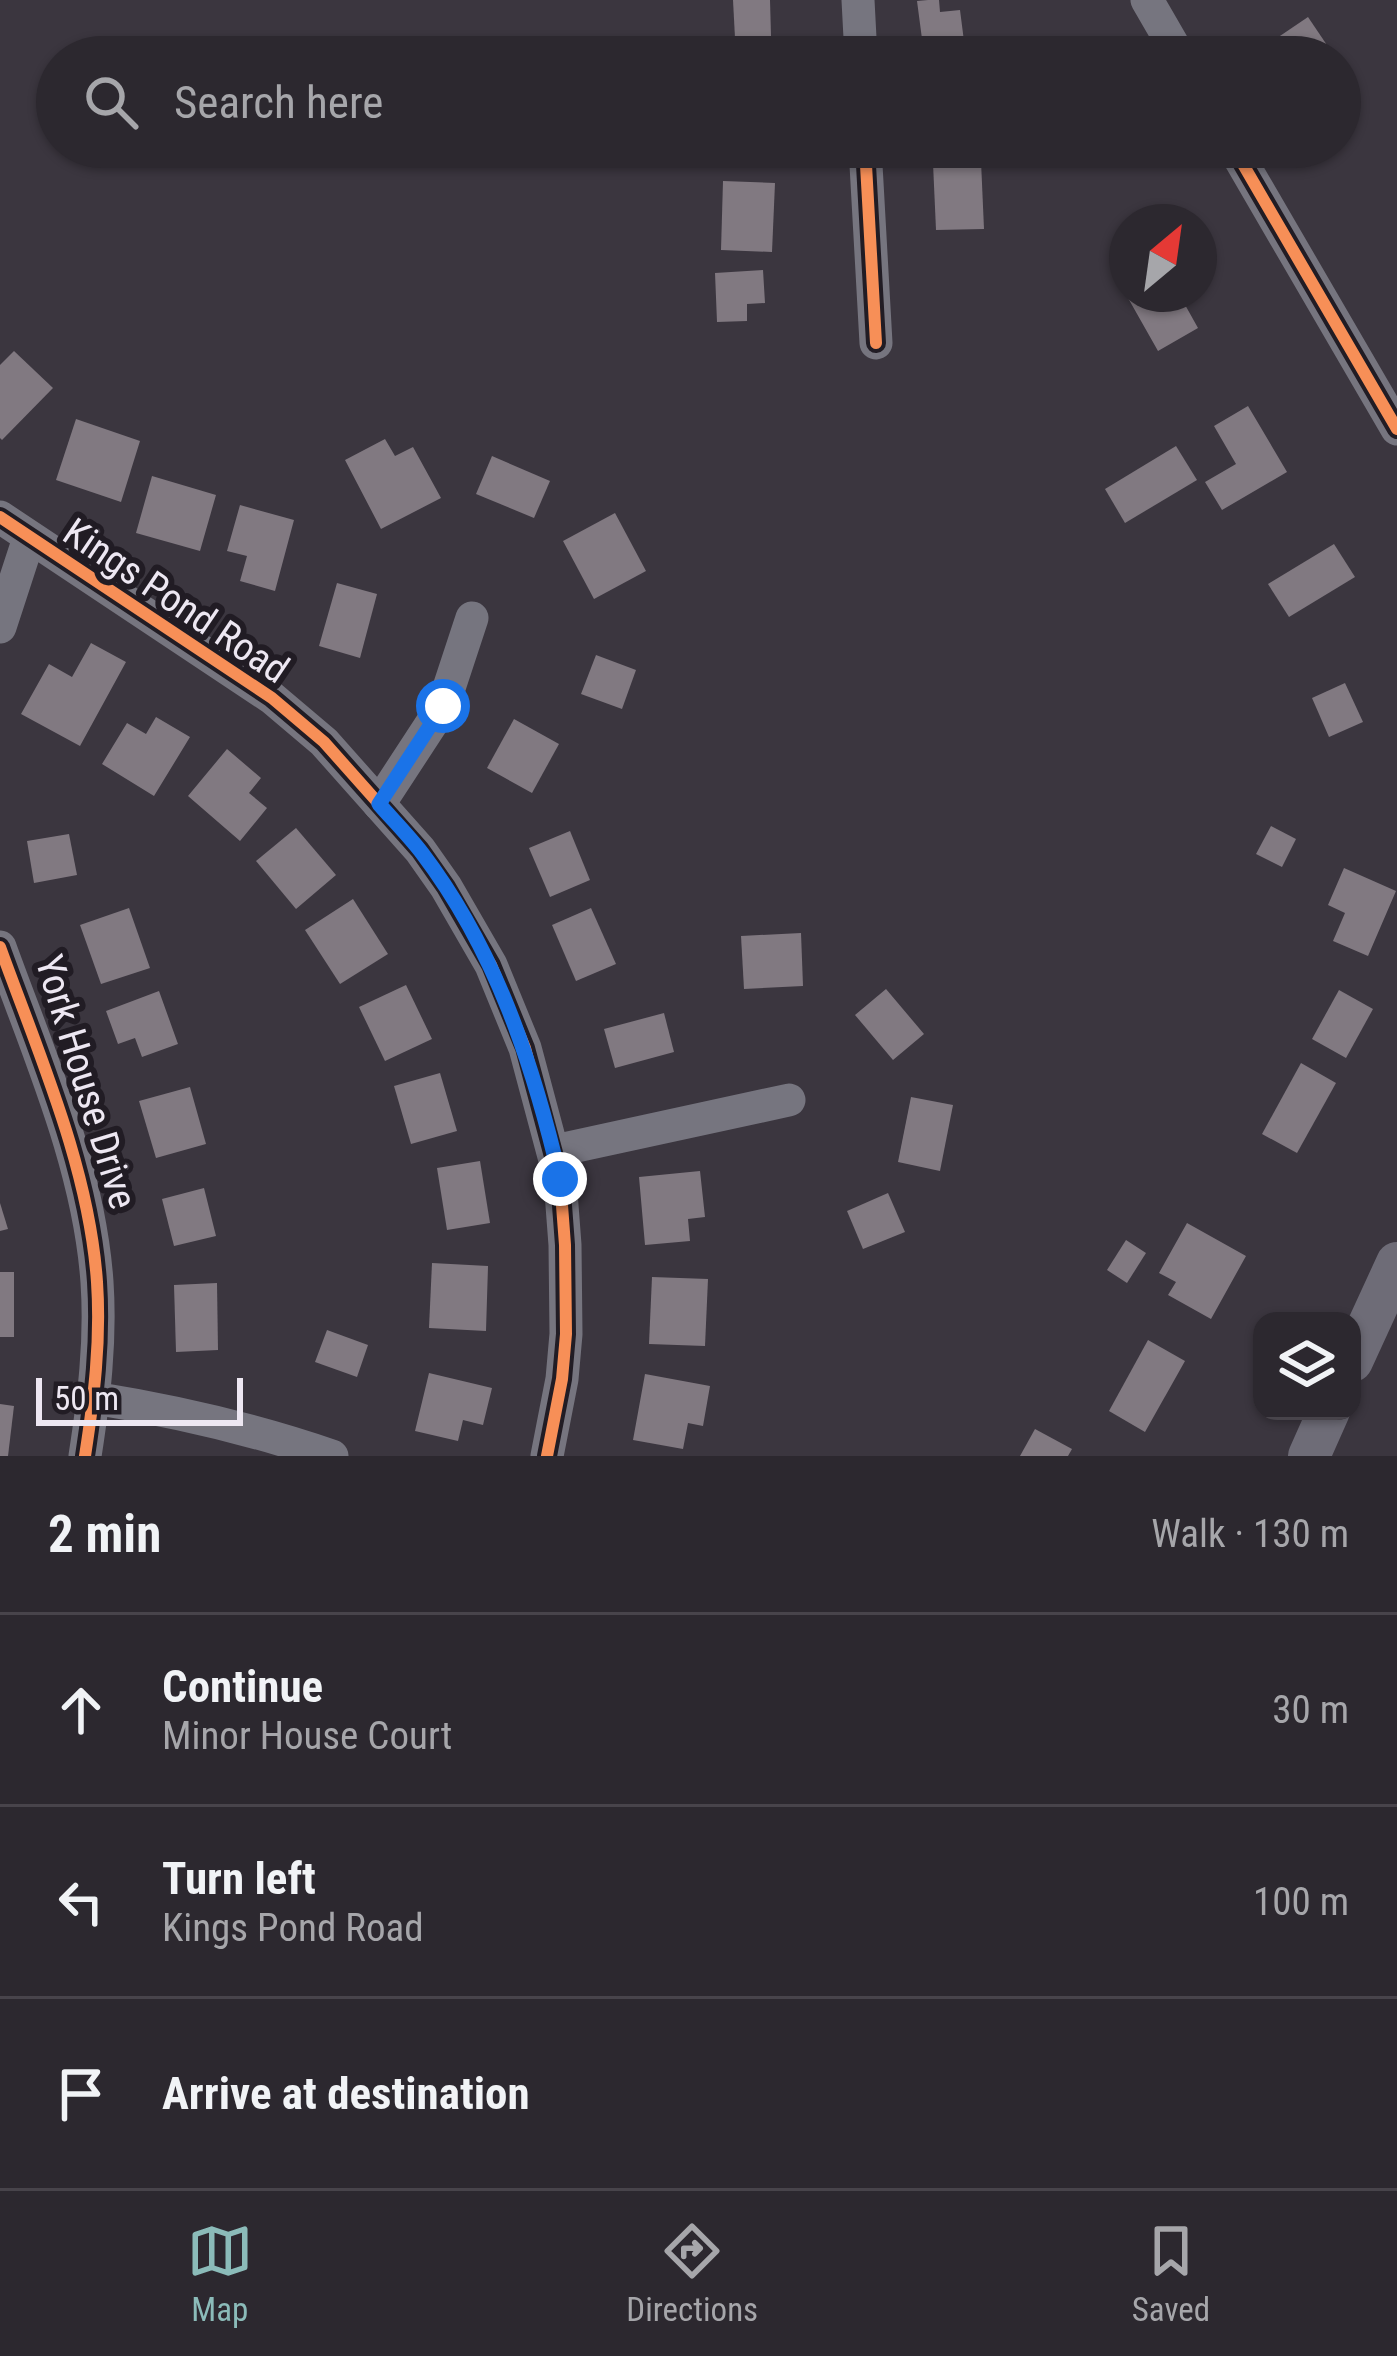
<!DOCTYPE html>
<meta charset="utf-8">
<style>
:root{--surface:#2c282f;--page:#343037;--text:#f1f3f6;--muted:#a6a6aa;--line:#48444b;--accent:#8bbbb9}
body{margin:0;font-family:"Roboto Condensed",sans-serif;background:var(--page);color:var(--text)}
.controls{position:absolute;right:36px;bottom:36px;display:grid;overflow:hidden;border-radius:24px;box-shadow:0 3px 9px #0004}
.controls button{width:108px;height:108px;display:grid;place-items:center;padding:0;border:0;border-bottom:3px solid var(--line);background:var(--surface);color:var(--text);font:60px sans-serif}
.compass{position:absolute;left:1109px;top:204px;width:108px;height:108px;border-radius:50%;background:var(--surface);box-shadow:0 3px 9px #0004;rotate:29deg}
.scale{position:absolute;left:36px;bottom:30px;width:207px;box-sizing:border-box;padding-left:12px;border:6px solid #ede7f2;border-top:0;font-size:33px;line-height:42px;white-space:nowrap;color:#ede7f2;-webkit-text-stroke:9px #211c24;paint-order:stroke}
.stop{position:absolute;width:36px;height:36px;margin:-27px;border:9px solid #1a73e8;border-radius:50%;background:#fff}
.stop.end{background:#1a73e8;border-color:#fff;box-shadow:0 3px 12px #0008}
.list{margin:0;padding:0;list-style:none}
h2{display:flex;justify-content:space-between;align-items:center;height:156px;margin:0;padding:0 48px;font-size:51px}
h2 small{font-size:39px;font-weight:400;color:var(--muted)}
.list li{display:grid;grid-template-columns:78px 1fr auto;gap:36px;align-items:center;box-sizing:border-box;height:192px;padding:0 48px;border-top:3px solid var(--line)}
.list b{display:block;font-size:45px;white-space:nowrap}
.list p{margin:0;font-size:39px;white-space:nowrap;color:var(--muted)}
.list em{font-size:39px;font-style:normal;color:var(--muted)}
.icon{flex:none;width:66px;height:66px;fill:none;stroke:currentColor;stroke-width:2;stroke-linecap:round;stroke-linejoin:round}
.map{position:relative;flex:none;width:1397px;height:1456px;overflow:hidden}
.search{position:absolute;background:var(--surface);box-shadow:0 3px 9px #0004;left:36px;right:36px;top:36px;height:132px;display:flex;align-items:center;gap:30px;box-sizing:border-box;padding:0 42px;border-radius:66px;color:var(--muted);font-size:45px}
.sheet{height:732px;background:var(--surface)}
nav{display:flex;justify-content:space-around;align-items:center;box-sizing:border-box;height:168px;border-top:3px solid var(--line);background:var(--surface);font-size:33px;color:var(--muted)}
nav a{display:grid;justify-items:center;gap:6px}
nav .on{color:var(--accent)}
.map>svg:first-child{display:block}
.building{fill:#817981}
.lines{fill:none;stroke-linecap:round;stroke-linejoin:round}
.minor{stroke:#76757f;stroke-width:33}
.major{stroke:#6e6c77;stroke-width:42}
.cycleway-casing{stroke:#211c24;stroke-width:20}
.cycleway{stroke:#f78f57;stroke-width:12}
.route{stroke:#1a73e8;stroke-width:15}
.labels{text-anchor:middle;dominant-baseline:central;stroke-width:12;stroke-linejoin:round;paint-order:stroke}
.street-label{font-size:39px;fill:#ede7f2;stroke:#211c24}
</style>
<div class="map">
<svg width="1397" height="1456" viewBox="0 0 1397 1456">
<rect width="100%" height="100%" fill="#3b363f"/>
<!-- building -->
<g class="building">
<path d="M733 0H770L771 36 735 38Z"/>
<path d="M928 0H939L940 12 960 10 965 49 924 54 917 1Z"/>
<path d="M1308 17 1335 57H1286L1274 40Z"/>
<path d="M981 161 984 229 936 230 933 163Z"/>
<path d="M723 181 775 183 772 252 721 250Z"/>
<path d="M1127 268V294H1179L1198 328 1158 351 1115 275Z"/>
<path d="M763 270 765 303 747 304V321L717 322 715 273Z"/>
<path d="M14 351 53 388 2 440 0 438V365Z"/>
<path d="M1248 406 1287 472 1222 510 1205 482 1236 464 1214 426Z"/>
<path d="M76 419 140 441 121 502 56 480Z"/>
<path d="M385 439 395 456 413 447 441 498 381 529 345 460Z"/>
<path d="M1176 446 1197 480 1125 523 1105 489Z"/>
<path d="M492 456 550 481 534 518 476 494Z"/>
<path d="M152 476 216 495 200 551 136 533Z"/>
<path d="M240 505 294 520 275 591 240 581 247 556 227 551Z"/>
<path d="M615 513 646 571 594 599 563 541Z"/>
<path d="M1334 544 1355 577 1289 617 1268 584Z"/>
<path d="M337 583 377 594 360 658 319 646Z"/>
<path d="M91 643 126 662 80 746 21 714 49 664 72 677Z"/>
<path d="M596 655 636 670 622 709 581 694Z"/>
<path d="M1345 683 1363 722 1329 737 1312 698Z"/>
<path d="M156 717 190 737 154 796 102 764 127 723 146 734Z"/>
<path d="M514 719 559 744 532 793 487 768Z"/>
<path d="M227 749 261 778 249 793 267 808 240 841 188 796Z"/>
<path d="M1271 826 1296 839 1282 867 1256 854Z"/>
<path d="M296 828 336 875 296 909 256 861Z"/>
<path d="M570 831 590 880 550 897 529 848Z"/>
<path d="M69 834 77 875 34 883 27 841Z"/>
<path d="M1344 868 1396 891 1368 956 1333 941 1345 913 1328 905Z"/>
<path d="M353 899 388 954 340 984 305 930Z"/>
<path d="M129 908 150 968 101 984 80 925Z"/>
<path d="M591 908 616 964 576 981 552 925Z"/>
<path d="M801 933 803 986 744 989 741 936Z"/>
<path d="M406 985 432 1039 385 1061 359 1007Z"/>
<path d="M886 989 924 1034 893 1060 855 1015Z"/>
<path d="M1339 990 1373 1009 1346 1058 1312 1039Z"/>
<path d="M159 991 178 1044 142 1057 135 1038 118 1044 106 1011Z"/>
<path d="M664 1013 674 1052 615 1068 604 1029Z"/>
<path d="M1301 1063 1336 1083 1297 1153 1262 1134Z"/>
<path d="M440 1073 457 1131 411 1144 394 1086Z"/>
<path d="M190 1087 206 1144 156 1158 139 1101Z"/>
<path d="M911 1097 953 1105 940 1171 898 1162Z"/>
<path d="M480 1161 490 1223 447 1230 437 1168Z"/>
<path d="M700 1171 705 1217 688 1219 690 1241 645 1245 639 1177Z"/>
<path d="M204 1188 216 1236 174 1246 162 1199Z"/>
<path d="M888 1193 905 1232 863 1249 847 1211Z"/>
<path d="M0 1203 8 1229 0 1231Z"/>
<path d="M1187 1223 1246 1256 1211 1319 1168 1295 1176 1282 1159 1273Z"/>
<path d="M1126 1240 1146 1253 1127 1283 1107 1270Z"/>
<path d="M432 1263 488 1266 486 1331 429 1328Z"/>
<rect x="0" y="1272" width="14" height="65"/>
<path d="M652 1277 708 1279 705 1346 649 1344Z"/>
<path d="M217 1283 218 1350 176 1352 174 1285Z"/>
<path d="M327 1330 368 1345 357 1377 315 1362Z"/>
<path d="M1148 1340 1185 1361 1145 1432 1109 1411Z"/>
<path d="M429 1373 492 1388 483 1425 463 1420 458 1441 415 1431Z"/>
<path d="M645 1374 710 1386 703 1426 688 1423 683 1449 633 1440Z"/>
<path d="M0 1404 14 1406 8 1456H0Z"/>
<path d="M1035 1429 1072 1449 1068 1456H1020Z"/>
</g>
<g class="lines">
<!-- minor -->
<g class="minor">
<path d="M858 0 861 57"/>
<path d="M1147 0 1180 57"/>
<path d="M865 147 876 343"/>
<path d="M1233 147 1397 429"/>
<path d="M0 517 272 698 324 742 420 850 446 887 491 965 525 1048 560 1179 565 1245 566 1334 562 1379 547 1456"/>
<path d="M0 627 29 538"/>
<path d="M379 804 443 706 472 618"/>
<path d="M0 947C39 1055 89 1167 97 1282 101 1341 94 1398 85 1456"/>
<path d="M554 1151 789 1100"/>
<path d="M94 1398C175 1411 254 1429 332 1456"/>
</g>
<!-- major -->
<g class="major">
<path d="M1352 1361 1397 1263"/>
<path d="M1309 1456 1329 1411"/>
</g>
<!-- cycleway casing -->
<g class="cycleway-casing">
<g id="cycleway">
<path d="M865 147 876 343"/>
<path d="M1233 147 1397 429"/>
<path d="M0 517 272 698 324 742 420 850 446 887 491 965 525 1048 560 1179 565 1245 566 1334 562 1379 547 1456"/>
<path d="M0 947C39 1055 89 1167 97 1282 101 1341 94 1398 85 1456"/>
</g>
</g>
<!-- cycleway -->
<use href="#cycleway" class="cycleway"/>
</g>
<g class="lines">
<!-- route -->
<path class="route" d="M443 706 379 804C393 820 409 836 422 853 495 949 533 1063 560 1179"/>
</g>
<g class="labels">
<!-- street labels -->
<g class="street-label">
<text transform="translate(176 601) rotate(34)">Kings Pond Road</text>
<text transform="translate(86 1082) rotate(73)">York House Drive</text>
</g>
</g>
</svg>
<div class="controls">
<button><svg class="icon" aria-label="layers" viewBox="0 0 24 24"><path d="M12 4l9 5-9 5-9-5zM3 14l9 5 9-5"/></svg></button>
</div>
<svg class="compass" viewBox="-18 -18 36 36"><path d="M0-13l5 13h-10z" fill="#e53935"/><path d="M0 13l5-13h-10z" fill="#a6a6aa"/></svg>
<div class="scale">50 m</div>
<div class="stop" style="left:443px;top:706px"></div>
<div class="stop end" style="left:560px;top:1179px"></div>
<div class="search"><svg class="icon" aria-label="search" viewBox="0 0 24 24"><circle cx="10" cy="10" r="6"/><path d="M15 15l6 6"/></svg>Search here</div>
</div>
<section class="sheet">
<h2>2 min<small>Walk · 130 m</small></h2>
<ul class="list">
<li><svg class="icon" aria-label="ahead" viewBox="0 0 24 24"><path d="M12 20V5M6 11l6-6 6 6"/></svg><div><b>Continue</b><p>Minor House Court</p></div><em>30 m</em></li>
<li><svg class="icon" aria-label="left" viewBox="0 0 24 24"><path d="M17 20v-9H6M10 6l-5 5 5 5"/></svg><div><b>Turn left</b><p>Kings Pond Road</p></div><em>100 m</em></li>
<li><svg class="icon" aria-label="arrive" viewBox="0 0 24 24"><path d="M6 21V4h12l-3 4 3 4H6"/></svg><div><b>Arrive at destination</b></div></li>
</ul>
</section>
<nav>
<a class="on"><svg class="icon" aria-label="map" viewBox="0 0 24 24"><path d="M3 6l6-2 6 2 6-2v14l-6 2-6-2-6 2zM9 4v14M15 6v14"/></svg>Map</a>
<a><svg class="icon" aria-label="directions" viewBox="0 0 24 24"><path d="M12 3l9 9-9 9-9-9zM9 14v-3h6M13 9l2 2-2 2"/></svg>Directions</a>
<a><svg class="icon" aria-label="saved" viewBox="0 0 24 24"><path d="M7 4h10v16l-5-4-5 4z"/></svg>Saved</a>
</nav>
